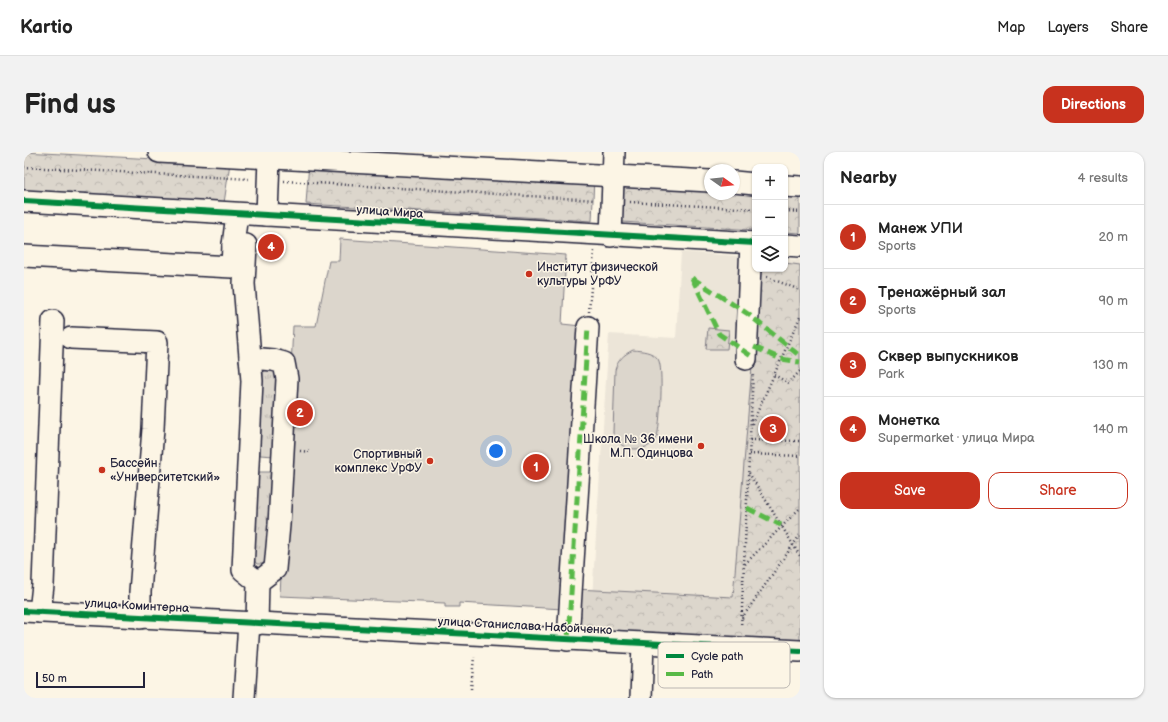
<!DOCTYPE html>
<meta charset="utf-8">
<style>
:root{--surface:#fff;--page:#f2f2f2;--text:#222;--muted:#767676;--line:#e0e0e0;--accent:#c8321e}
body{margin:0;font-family:"Balsamiq Sans",sans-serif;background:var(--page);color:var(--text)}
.controls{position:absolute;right:12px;top:12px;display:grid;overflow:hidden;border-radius:8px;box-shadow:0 1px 3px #0004}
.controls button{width:36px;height:36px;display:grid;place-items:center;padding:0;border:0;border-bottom:1px solid var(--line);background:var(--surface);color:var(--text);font:20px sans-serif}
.compass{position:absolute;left:680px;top:12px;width:36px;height:36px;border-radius:50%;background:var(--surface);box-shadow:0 1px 3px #0004;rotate:105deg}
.scale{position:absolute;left:12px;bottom:10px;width:109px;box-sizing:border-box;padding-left:4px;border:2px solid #22223b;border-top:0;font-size:11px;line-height:14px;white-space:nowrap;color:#22223b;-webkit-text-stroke:3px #fcf5e5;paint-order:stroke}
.you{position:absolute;left:472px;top:299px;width:14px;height:14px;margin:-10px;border:3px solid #fff;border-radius:50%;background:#1a73e8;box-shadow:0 0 0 6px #1a73e833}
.badge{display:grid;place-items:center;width:26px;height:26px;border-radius:50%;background:var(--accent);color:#fff;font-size:13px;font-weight:700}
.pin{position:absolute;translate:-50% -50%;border:2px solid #fff;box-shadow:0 1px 4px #0006}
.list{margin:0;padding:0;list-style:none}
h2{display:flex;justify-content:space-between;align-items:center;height:52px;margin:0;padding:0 16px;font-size:17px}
h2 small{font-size:13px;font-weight:400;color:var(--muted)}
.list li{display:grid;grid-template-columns:26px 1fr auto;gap:12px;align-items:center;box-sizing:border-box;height:64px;padding:0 16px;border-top:1px solid var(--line)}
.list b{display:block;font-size:15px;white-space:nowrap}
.list p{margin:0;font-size:13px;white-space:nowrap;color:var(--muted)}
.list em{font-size:13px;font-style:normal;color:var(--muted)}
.actions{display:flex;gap:8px;padding:12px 16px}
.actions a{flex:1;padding:9px 0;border:1px solid var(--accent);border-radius:12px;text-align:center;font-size:14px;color:var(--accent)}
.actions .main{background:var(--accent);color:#fff}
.icon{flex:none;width:22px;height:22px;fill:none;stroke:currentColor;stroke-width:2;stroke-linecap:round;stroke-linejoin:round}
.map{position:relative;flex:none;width:776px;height:546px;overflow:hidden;border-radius:12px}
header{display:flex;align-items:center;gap:24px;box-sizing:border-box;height:56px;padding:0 20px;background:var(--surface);border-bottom:1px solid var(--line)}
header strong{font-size:19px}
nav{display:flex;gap:22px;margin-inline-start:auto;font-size:14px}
.intro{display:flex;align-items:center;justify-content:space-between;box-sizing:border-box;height:96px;padding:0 24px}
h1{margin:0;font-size:28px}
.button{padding:10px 18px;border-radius:12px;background:var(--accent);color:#fff;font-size:14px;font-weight:700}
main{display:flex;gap:24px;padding:0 24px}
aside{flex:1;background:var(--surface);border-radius:12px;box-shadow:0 1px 3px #0004}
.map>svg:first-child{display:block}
.built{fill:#ece5d8}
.grass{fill:url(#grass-tufts);stroke:#7f7c84}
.forest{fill:url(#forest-crowns);stroke:#7f7c84}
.pitch{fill:#dcd6cc;stroke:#7f7c84}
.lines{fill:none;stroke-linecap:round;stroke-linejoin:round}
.minor-casing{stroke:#22223b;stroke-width:24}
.path{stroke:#22223b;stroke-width:2.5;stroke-dasharray:1 3;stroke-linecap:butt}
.minor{stroke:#fcf5e5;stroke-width:21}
.quiet{stroke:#58b947;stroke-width:5;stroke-dasharray:10 5;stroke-linecap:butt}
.cycleway-casing{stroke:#fcf5e5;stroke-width:8}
.cycleway{stroke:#00873e;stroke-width:6}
.poi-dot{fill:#c8321e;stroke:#fcf5e5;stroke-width:1.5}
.labels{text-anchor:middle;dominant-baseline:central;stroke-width:3;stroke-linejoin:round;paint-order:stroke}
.street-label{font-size:12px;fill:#22223b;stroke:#fcf5e5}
.poi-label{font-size:12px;fill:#22223b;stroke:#fcf5e5;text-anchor:start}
.key{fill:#fcf5e5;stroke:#bbb6b2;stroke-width:1}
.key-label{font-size:11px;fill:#22223b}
</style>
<header>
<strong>Kartio</strong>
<nav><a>Map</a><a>Layers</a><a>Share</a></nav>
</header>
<div class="intro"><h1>Find us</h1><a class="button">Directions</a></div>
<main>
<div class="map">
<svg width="776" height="546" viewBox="0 0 776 546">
<defs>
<pattern id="grass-tufts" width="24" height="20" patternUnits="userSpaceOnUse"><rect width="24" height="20" fill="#dcd6cc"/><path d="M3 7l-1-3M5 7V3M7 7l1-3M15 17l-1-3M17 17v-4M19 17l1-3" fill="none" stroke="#bcb7b0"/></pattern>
<pattern id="forest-crowns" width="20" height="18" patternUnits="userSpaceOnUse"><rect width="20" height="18" fill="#dcd6cc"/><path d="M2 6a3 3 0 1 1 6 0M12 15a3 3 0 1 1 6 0" fill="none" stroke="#bcb7b0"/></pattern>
</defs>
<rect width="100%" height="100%" fill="#fcf5e5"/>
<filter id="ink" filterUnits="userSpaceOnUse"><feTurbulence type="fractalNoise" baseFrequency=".025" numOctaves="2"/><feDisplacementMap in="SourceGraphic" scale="8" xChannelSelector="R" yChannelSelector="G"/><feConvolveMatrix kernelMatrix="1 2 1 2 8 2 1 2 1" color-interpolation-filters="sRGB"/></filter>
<g filter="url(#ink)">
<!-- built -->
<path class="built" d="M657 100 731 105V117H761V107L776 108V474L567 461 585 182 652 186Z"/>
<!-- grass -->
<g class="grass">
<path d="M245 213 253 219 250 304 236 303 239 218Z"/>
<path d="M233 320H248L243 408 238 412H233L229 407Z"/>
</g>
<!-- forest -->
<g class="forest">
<path d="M0 0 206 11 200 51 0 40Z"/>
<path d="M285 10 570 26 568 69 282 52Z"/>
<path d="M600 31 686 36V42H710V38L731 39V78L598 70Z"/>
<path d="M761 40 776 41V81L761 80Z"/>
<path d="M761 111 776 113V491L552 478V437L709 445 736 117H761Z"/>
<path d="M684 176 705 178 703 197H682Z"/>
</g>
<!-- pitch -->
<g class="pitch">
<path d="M316 87 542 103 538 172 557 174 539 457 435 451V455H421V451L256 444 269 174H292L305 109H315Z"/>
<path d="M609 198C618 199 628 199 634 207 640 215 636 274 633 285 632 288 630 290 628 292 614 301 594 298 589 281L591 218C594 208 599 203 609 198Z"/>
</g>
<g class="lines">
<!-- minor casing -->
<g class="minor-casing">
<g id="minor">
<path d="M135 0 686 29"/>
<path d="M710 30 731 32"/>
<path d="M761 34 776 35"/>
<path d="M0 49 731 91"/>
<path d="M213 62 209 93H222L220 132 228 229 219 418 234 430 233 472"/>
<path d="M243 63 245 6"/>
<path d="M587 84 590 0"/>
<path d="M761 93 776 94"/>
<path d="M0 104 208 115 209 93"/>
<path d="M47 186 133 190 129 277 116 440V466"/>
<path d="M226 206 249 208 260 211 263 227 255 373 251 417 234 430"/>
<path d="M722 207 727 91"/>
<path d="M0 459 776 499"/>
<path d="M16 460 19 433 29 169"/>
<path d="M544 488 564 175"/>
<path d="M220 546 225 471"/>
<path d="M617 546 619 492"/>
</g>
</g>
<!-- path -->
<g class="path">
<path d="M0 15 227 27"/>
<path d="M260 29 571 48"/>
<path d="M606 50 731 57"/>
<path d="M761 59 776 60"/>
<path d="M743 125 776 138"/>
<path d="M565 160 570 99"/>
<path d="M750 223 765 231 776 219"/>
<path d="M728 272 776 165"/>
<path d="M726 288 776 289"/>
<path d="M276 299 287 300"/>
<path d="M725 302 776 304"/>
<path d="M725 321 776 404"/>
<path d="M721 412 776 356"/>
<path d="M718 466 776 383"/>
<path d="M717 476 729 221"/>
<path d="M447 537 450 505"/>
</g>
<!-- minor -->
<use href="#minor" class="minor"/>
<!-- quiet -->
<g class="quiet">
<path d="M668 126 724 162 776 204"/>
<path d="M668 126 695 182 730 206"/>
<path d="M730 195 757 207 776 210"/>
<path d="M723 356 757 373"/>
<path d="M544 488 564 175"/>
</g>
<!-- cycleway casing -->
<g class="cycleway-casing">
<g id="cycleway">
<path d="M0 49 731 91"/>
<path d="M0 459 776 499"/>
</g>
</g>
<!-- cycleway -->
<use href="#cycleway" class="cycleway"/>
</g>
</g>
<!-- markers -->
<g class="poi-dot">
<circle cx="505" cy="122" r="4"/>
<circle cx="677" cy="294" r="4"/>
<circle cx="406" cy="309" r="4"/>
<circle cx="78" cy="318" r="4"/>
</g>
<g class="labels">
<!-- street labels -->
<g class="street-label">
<text transform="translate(366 60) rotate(4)">улица Мира</text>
<text transform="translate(113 454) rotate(3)">улица Коминтерна</text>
<text transform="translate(501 474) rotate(3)">улица Станислава Набойченко</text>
</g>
<!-- poi labels -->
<g class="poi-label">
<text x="513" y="115">Институт физической<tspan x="513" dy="14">культуры УрФУ</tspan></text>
<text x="669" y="287" text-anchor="end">Школа № 36 имени<tspan x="669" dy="14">М.П. Одинцова</tspan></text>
<text x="398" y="302" text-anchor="end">Спортивный<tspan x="398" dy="14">комплекс УрФУ</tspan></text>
<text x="86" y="311">Бассейн<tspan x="86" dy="14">«Университетский»</tspan></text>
</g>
</g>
<!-- legend -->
<rect x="634" y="490" width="132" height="46" rx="6" class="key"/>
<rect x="642" y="502" width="18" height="4" fill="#00873e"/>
<rect x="642" y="520" width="18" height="4" fill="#58b947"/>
<g class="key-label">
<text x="667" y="508">Cycle path</text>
<text x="667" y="526">Path</text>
</g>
</svg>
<div class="controls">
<button>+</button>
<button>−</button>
<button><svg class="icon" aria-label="layers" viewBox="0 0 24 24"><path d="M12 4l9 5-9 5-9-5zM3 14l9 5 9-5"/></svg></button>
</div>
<svg class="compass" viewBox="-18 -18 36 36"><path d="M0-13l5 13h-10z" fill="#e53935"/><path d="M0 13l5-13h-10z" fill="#767676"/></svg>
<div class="scale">50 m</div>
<div class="you"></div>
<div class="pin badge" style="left:512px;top:315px">1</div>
<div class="pin badge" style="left:276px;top:261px">2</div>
<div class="pin badge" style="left:749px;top:277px">3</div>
<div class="pin badge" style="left:247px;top:95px">4</div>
</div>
<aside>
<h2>Nearby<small>4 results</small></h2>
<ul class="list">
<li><span class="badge">1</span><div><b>Манеж УПИ</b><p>Sports</p></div><em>20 m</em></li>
<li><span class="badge">2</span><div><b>Тренажёрный зал</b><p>Sports</p></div><em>90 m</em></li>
<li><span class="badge">3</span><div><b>Сквер выпускников</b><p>Park</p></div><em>130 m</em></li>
<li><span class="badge">4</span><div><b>Монетка</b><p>Supermarket · улица Мира</p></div><em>140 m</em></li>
</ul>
<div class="actions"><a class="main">Save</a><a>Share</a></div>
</aside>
</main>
